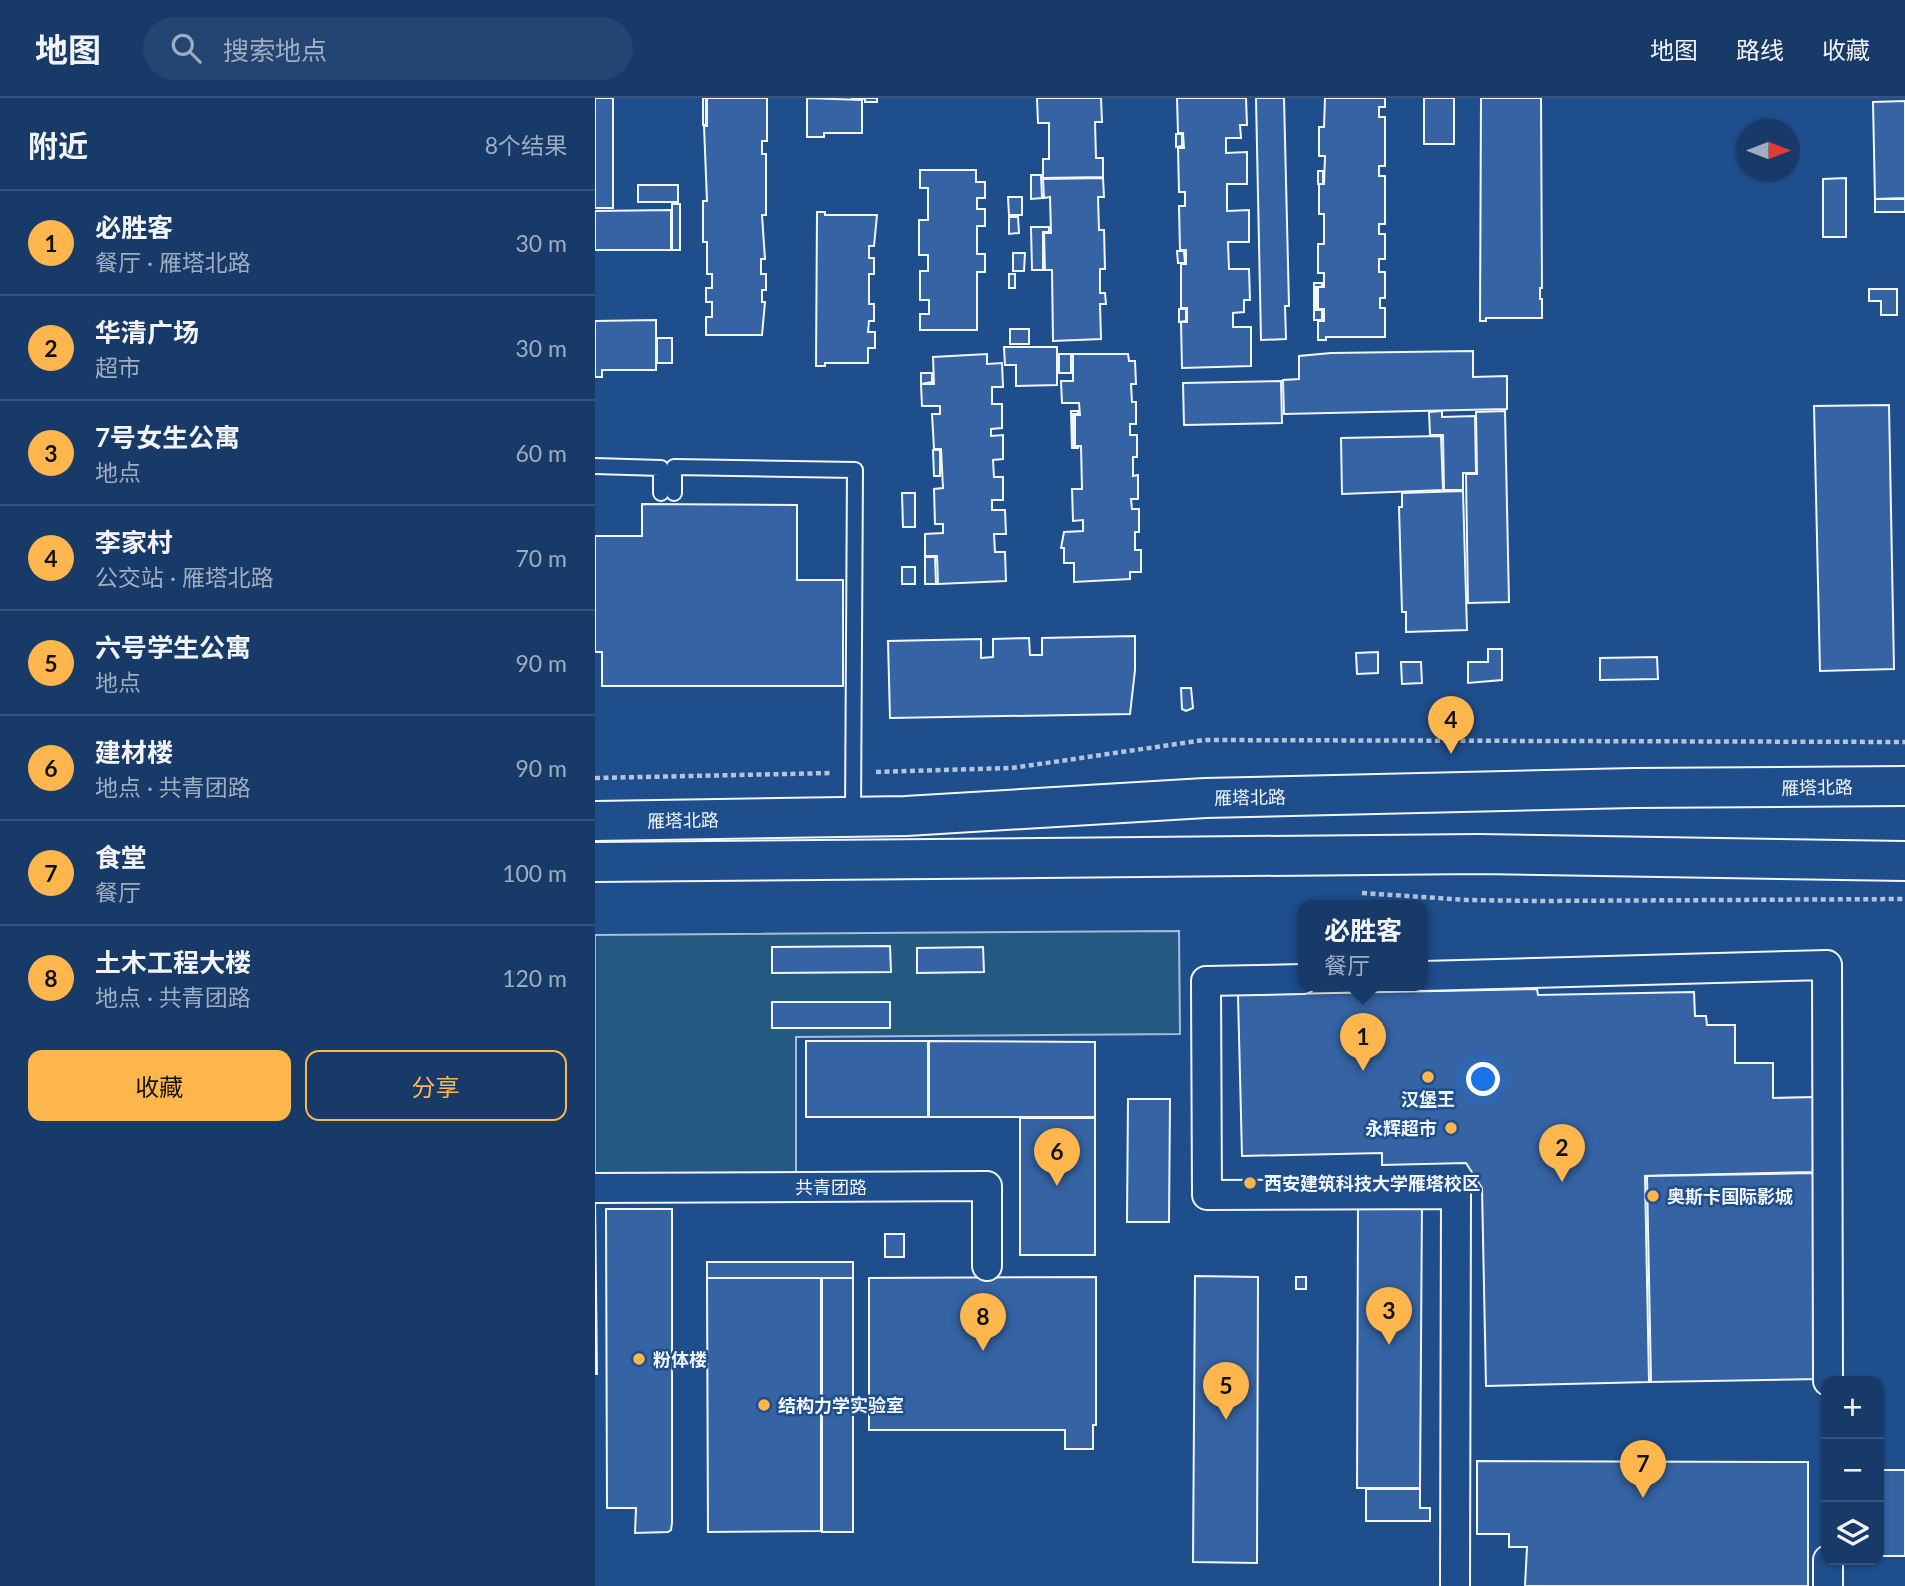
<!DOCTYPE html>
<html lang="zh">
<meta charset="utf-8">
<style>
:root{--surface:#173a69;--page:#244571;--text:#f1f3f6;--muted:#9eadc0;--line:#36547d;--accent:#ffb74d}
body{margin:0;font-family:Lato,"Noto Sans SC",sans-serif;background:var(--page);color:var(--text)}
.controls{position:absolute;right:21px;bottom:21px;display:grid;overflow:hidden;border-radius:14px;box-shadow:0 2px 5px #0004}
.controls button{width:63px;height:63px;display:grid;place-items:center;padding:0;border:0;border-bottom:2px solid var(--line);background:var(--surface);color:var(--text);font:35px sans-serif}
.compass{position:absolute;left:1142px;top:21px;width:63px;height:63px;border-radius:50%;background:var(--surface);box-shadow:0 2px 5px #0004;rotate:90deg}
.you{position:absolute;left:889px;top:982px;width:24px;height:24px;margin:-18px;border:5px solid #fff;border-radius:50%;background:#1a73e8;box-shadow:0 0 0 10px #1a73e833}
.badge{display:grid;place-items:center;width:46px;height:46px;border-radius:50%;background:var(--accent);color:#111;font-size:23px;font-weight:700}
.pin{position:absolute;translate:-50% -58px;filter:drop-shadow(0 2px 4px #0008)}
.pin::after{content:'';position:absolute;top:37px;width:24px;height:21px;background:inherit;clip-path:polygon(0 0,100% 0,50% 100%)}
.popup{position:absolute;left:703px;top:802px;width:130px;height:91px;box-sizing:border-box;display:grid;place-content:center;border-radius:14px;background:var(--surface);filter:drop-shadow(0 2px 5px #0005);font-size:23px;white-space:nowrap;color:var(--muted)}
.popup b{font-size:26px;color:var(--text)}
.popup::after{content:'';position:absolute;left:50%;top:100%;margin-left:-14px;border:14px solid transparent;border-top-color:var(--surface)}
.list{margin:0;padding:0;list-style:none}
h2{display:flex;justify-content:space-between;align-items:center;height:91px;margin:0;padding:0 28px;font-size:30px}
h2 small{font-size:23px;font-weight:400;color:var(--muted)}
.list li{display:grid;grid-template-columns:46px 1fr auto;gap:21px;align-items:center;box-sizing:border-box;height:105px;padding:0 28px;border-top:2px solid var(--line)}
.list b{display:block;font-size:26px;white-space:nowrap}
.list p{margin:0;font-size:23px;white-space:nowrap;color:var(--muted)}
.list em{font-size:23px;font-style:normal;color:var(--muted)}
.actions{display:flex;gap:14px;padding:21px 28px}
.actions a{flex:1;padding:16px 0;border:2px solid var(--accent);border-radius:14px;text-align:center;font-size:24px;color:var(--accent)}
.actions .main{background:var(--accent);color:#111}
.icon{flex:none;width:38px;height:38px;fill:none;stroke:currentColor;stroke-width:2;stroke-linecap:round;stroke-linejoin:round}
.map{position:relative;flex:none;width:1310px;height:1488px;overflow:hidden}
header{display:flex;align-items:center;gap:42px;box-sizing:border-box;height:98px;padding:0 35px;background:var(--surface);border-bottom:2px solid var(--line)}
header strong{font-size:33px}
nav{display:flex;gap:38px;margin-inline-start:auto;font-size:24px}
.search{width:490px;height:63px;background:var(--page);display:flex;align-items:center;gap:18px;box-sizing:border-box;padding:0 24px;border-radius:38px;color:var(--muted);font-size:26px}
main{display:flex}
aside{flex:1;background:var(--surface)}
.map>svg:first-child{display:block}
.green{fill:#245a82;stroke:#a8bbd7;stroke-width:2}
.building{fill:#3563a3;stroke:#f2f6ff;stroke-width:2}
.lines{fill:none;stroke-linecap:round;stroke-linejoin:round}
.lane-casing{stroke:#f2f6ff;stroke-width:18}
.street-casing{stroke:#f2f6ff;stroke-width:32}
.secondary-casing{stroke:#f2f6ff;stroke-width:42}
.path{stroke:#b3c4dc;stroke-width:4.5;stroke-dasharray:5 3.5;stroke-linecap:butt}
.lane{stroke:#1f4e8c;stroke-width:14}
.street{stroke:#1f4e8c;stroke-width:28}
.secondary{stroke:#1f4e8c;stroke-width:38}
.poi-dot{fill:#ffb74d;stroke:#1f4e8c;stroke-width:2.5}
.labels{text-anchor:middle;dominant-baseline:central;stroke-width:5;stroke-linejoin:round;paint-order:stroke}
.street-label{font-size:18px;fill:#f2f6ff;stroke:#1f4e8c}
.poi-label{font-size:18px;font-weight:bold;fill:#f2f6ff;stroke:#1f4e8c;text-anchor:start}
</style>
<header>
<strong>地图</strong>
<div class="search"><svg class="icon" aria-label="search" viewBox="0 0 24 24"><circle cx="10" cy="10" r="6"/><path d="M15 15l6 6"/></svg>搜索地点</div>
<nav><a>地图</a><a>路线</a><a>收藏</a></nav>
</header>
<main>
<aside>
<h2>附近<small>8个结果</small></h2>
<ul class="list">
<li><span class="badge">1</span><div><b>必胜客</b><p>餐厅 · 雁塔北路</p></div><em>30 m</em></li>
<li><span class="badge">2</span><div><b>华清广场</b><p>超市</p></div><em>30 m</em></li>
<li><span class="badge">3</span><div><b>7号女生公寓</b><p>地点</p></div><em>60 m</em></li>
<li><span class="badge">4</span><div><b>李家村</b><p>公交站 · 雁塔北路</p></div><em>70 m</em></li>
<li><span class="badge">5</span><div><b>六号学生公寓</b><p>地点</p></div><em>90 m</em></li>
<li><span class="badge">6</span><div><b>建材楼</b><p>地点 · 共青团路</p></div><em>90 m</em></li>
<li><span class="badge">7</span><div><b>食堂</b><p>餐厅</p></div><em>100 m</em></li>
<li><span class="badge">8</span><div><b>土木工程大楼</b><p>地点 · 共青团路</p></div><em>120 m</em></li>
</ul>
<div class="actions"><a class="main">收藏</a><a>分享</a></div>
</aside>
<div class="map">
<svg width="1310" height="1488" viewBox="0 0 1310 1488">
<rect width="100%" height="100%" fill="#1f4e8c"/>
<!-- green -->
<path class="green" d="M584 833 585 936 201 939V1091L0 1093V837Z"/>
<!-- building -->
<g class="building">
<rect x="0" y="0" width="18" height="110"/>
<rect x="108" y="0" width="3" height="27"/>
<path d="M112 0H172V43H167V56H171V117H167L170 161H166V176H171V192H167V204H170L167 237H111V219H117V204H111V190H117V176H112V144H108V103H112L109 28H112Z"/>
<path d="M212 0 267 2V35H229V39H212Z"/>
<path d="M256 0H282V4H270V1Z"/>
<path d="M442 0H506L507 24H500L501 60H508V79L448 80V61H454V25H443Z"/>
<path d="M582 0H651L652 27H645L646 40H631V55L652 54V86H632V113L654 112V144H633L634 171H654L655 202H649V214L638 215V229H656V268L587 270 586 224H592V210H586V166H591V152H585L584 108H590V94H584L583 50H589L588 35H583Z"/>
<path d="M661 0H689L694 208H690L691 241 666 242Z"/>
<path d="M730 0H790V9H784V19H790V68H784V78H790V126H784V136H790V161H784V174H790V200H785V210H790V239H731V242H723V223H729V211H723V189H729V175H723V146H729V116H724V86H729L730 58H724V29H729Z"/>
<rect x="829" y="0" width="30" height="46"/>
<path d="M886 0H946L947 190H945V201H947V220H891V223H885Z"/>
<path d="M1310 3V100L1280 101 1278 4Z"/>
<path d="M581 36H587V48L581 49Z"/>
<path d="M325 72H381V84H390V100H382V111H390V128H382V156H390V174H382V232H325V216H334V202H325V173H333V157H324V122H333V90H325Z"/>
<rect x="723" y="73" width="5" height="13"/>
<path d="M436 77H446L447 100 436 101Z"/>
<path d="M508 80 509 99H503L504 132H509L510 171H505V195H510L511 206H505L506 241 458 243 457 172H450L449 135H456L455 99 449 100 448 81Z"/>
<path d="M1251 80V139H1228V81Z"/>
<rect x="43" y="87" width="40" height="17"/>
<path d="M413 99H427V117H414Z"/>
<rect x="1280" y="101" width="30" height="13"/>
<rect x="77" y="106" width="8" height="46"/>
<path d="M76 112V152H0V113Z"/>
<path d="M222 114H230V117H282L279 148H274V160H279V176H274V206H279V223H274L273 234H280V250H273V265H230V268H221Z"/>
<path d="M414 119H423L424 135 414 136Z"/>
<path d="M436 129H454V134H448V172H437Z"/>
<path d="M582 153H589L590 165H583Z"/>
<path d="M418 155H430L429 173H418Z"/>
<rect x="414" y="176" width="6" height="14"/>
<path d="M719 185H727V189H721V212H727V222H719Z"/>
<path d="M1274 191H1302V217H1286V203H1274Z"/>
<path d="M584 211H591V223L584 224Z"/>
<path d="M61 222V272H7V279H0V223Z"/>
<rect x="415" y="231" width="19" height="15"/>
<rect x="62" y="240" width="15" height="25"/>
<path d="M409 249H462V287L421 288V267H410Z"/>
<path d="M878 253V279L912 278V311L689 316 688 282 704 281V258L736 255Z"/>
<path d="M392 256V266L407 265 408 289H397V306H407V330L396 331V338L408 337V361L398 362 399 379H408V402H397V412H410L411 436H399L400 454H410L411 483 343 486 342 458H330V436L348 435V426H340L339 391 348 390 346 351H339L337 316H345V308H327L326 286H339L338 259Z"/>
<rect x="464" y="256" width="12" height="19"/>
<path d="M478 256H533L534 263H540L541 286H536L537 304H541V326H535V337H542V359H538V378L543 377V401H536L537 411H544V434H540V452H546V474H535V481L479 484V465H469V450H466L469 434 488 433V422L478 423 477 391H487L486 348H480V317H485L484 305H467L466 283H478Z"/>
<path d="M326 275H337V284L326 286Z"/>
<path d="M686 283 687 325 589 327 588 285Z"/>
<path d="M1294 307 1299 571 1225 573 1219 308Z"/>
<path d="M476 313H483V316H478L479 349 484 350H477Z"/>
<path d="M847 313V319L880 318 881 375H868V392H849L848 337H835L834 314Z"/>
<path d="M910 313 914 504 873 505 871 376H882L881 314Z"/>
<path d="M846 338 848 392 747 396 746 340Z"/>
<path d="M338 352H345V378H339Z"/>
<path d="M868 393 872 532 811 534V514H807L804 409H807V395Z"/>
<path d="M307 395H320V429H308Z"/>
<path d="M47 406 202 407V482H248V588H7V554H0V438H47Z"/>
<path d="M330 459H340L341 486H330Z"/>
<rect x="307" y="469" width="13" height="17"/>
<path d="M540 538V572L535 616 295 620 293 543 386 541V560L398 559V541L434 540 435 557H447V540Z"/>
<path d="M893 551H907V582L873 585V564H893Z"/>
<path d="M783 554V575L762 576 761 555Z"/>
<path d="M1062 559 1063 581 1005 582V560Z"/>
<path d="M806 564H826L827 585 807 586Z"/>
<path d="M586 590H596L598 610 591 613 587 611Z"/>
<path d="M295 848 296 874 177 875V849Z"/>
<path d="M388 849 389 874 322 875V850Z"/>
<path d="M942 891 943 897 1099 894 1100 918H1111L1112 927H1140V965H1178V1000L1218 999 1220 1074 1050 1078 1054 1284 891 1288 887 1090 871 1065 787 1067V1055L647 1058 643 897Z"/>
<rect x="177" y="904" width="118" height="26"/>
<rect x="211" y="943" width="122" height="76"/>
<path d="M334 943 500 944V1019H334Z"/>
<path d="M533 1001H575L574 1124H532Z"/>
<rect x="425" y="1020" width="75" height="137"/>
<path d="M1220 1075 1224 1281 1056 1284 1052 1078Z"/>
<path d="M0 1101 2 1276H0Z"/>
<path d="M763 1104H827L825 1390H762Z"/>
<path d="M11 1111H77V1425L76 1432 73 1434 40 1435 41 1410H12Z"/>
<rect x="290" y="1136" width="19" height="23"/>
<rect x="112" y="1164" width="146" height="16"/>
<path d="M600 1178 663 1179 662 1465 598 1464Z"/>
<path d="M501 1179V1327H498V1351H470V1332H274V1180Z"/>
<rect x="701" y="1179" width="10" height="12"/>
<path d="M112 1180H226V1433L113 1434Z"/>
<rect x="227" y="1180" width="31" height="254"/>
<path d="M882 1363 1213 1364V1488H930L932 1449H914V1436H882Z"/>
<rect x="1284" y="1372" width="26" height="86"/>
<path d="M771 1391H825V1410H835V1423H771Z"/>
</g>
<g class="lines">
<!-- lane casing -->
<g class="lane-casing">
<g id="lane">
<path d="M0 368 66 370V395"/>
<path d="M79 395V369L260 372 258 717"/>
</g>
</g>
<!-- street casing -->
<g class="street-casing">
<g id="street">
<path d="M828 878 1232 867 1233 1283"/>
<path d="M708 881 611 883 612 1097 861 1096 860 1488"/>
<path d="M0 1090 392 1088V1168"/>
<path d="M1233 1462V1488"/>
</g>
</g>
<!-- secondary casing -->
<g class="secondary-casing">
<g id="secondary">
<path d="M0 723 311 718 610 700 1039 690 1310 688"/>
<path d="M0 764 884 756 1310 763"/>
</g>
</g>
<!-- path -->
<g class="path">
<path d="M281 674 417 670 609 642 1310 644"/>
<path d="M0 680 237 675"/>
<path d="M767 795 872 802 944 803 1310 801"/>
</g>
<!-- lane -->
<use href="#lane" class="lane"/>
<!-- street -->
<use href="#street" class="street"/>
<!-- secondary -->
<use href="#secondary" class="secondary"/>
</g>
<!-- markers -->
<g class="poi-dot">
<circle cx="833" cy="979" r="7"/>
<circle cx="856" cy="1030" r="7"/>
<circle cx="655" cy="1085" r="7"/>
<circle cx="1058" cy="1098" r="7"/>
<circle cx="44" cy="1261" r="7"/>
<circle cx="169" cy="1307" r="7"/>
</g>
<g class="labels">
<!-- street labels -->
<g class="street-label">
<text transform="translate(1222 689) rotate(-1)">雁塔北路</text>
<text transform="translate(655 699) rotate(-1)">雁塔北路</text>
<text transform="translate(88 722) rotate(-1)">雁塔北路</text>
<text x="236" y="1089">共青团路</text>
</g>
<!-- poi labels -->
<g class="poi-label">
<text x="833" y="1001" text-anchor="middle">汉堡王</text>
<text x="842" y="1030" text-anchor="end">永辉超市</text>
<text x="669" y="1085">西安建筑科技大学雁塔校区</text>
<text x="1072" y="1098">奥斯卡国际影城</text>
<text x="58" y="1261">粉体楼</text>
<text x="183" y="1307">结构力学实验室</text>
</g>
</g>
</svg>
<div class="controls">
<button>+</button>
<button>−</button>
<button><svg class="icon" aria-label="layers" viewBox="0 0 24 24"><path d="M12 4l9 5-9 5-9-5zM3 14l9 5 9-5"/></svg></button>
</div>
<svg class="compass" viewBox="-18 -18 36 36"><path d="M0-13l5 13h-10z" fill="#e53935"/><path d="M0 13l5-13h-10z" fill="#9eadc0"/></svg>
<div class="you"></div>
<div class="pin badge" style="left:768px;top:973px">1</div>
<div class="popup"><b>必胜客</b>餐厅</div>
<div class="pin badge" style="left:967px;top:1084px">2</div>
<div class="pin badge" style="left:794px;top:1247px">3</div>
<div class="pin badge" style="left:856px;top:656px">4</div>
<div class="pin badge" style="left:631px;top:1322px">5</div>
<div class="pin badge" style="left:462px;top:1088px">6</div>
<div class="pin badge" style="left:1048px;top:1400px">7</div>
<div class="pin badge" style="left:388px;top:1253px">8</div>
</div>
</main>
